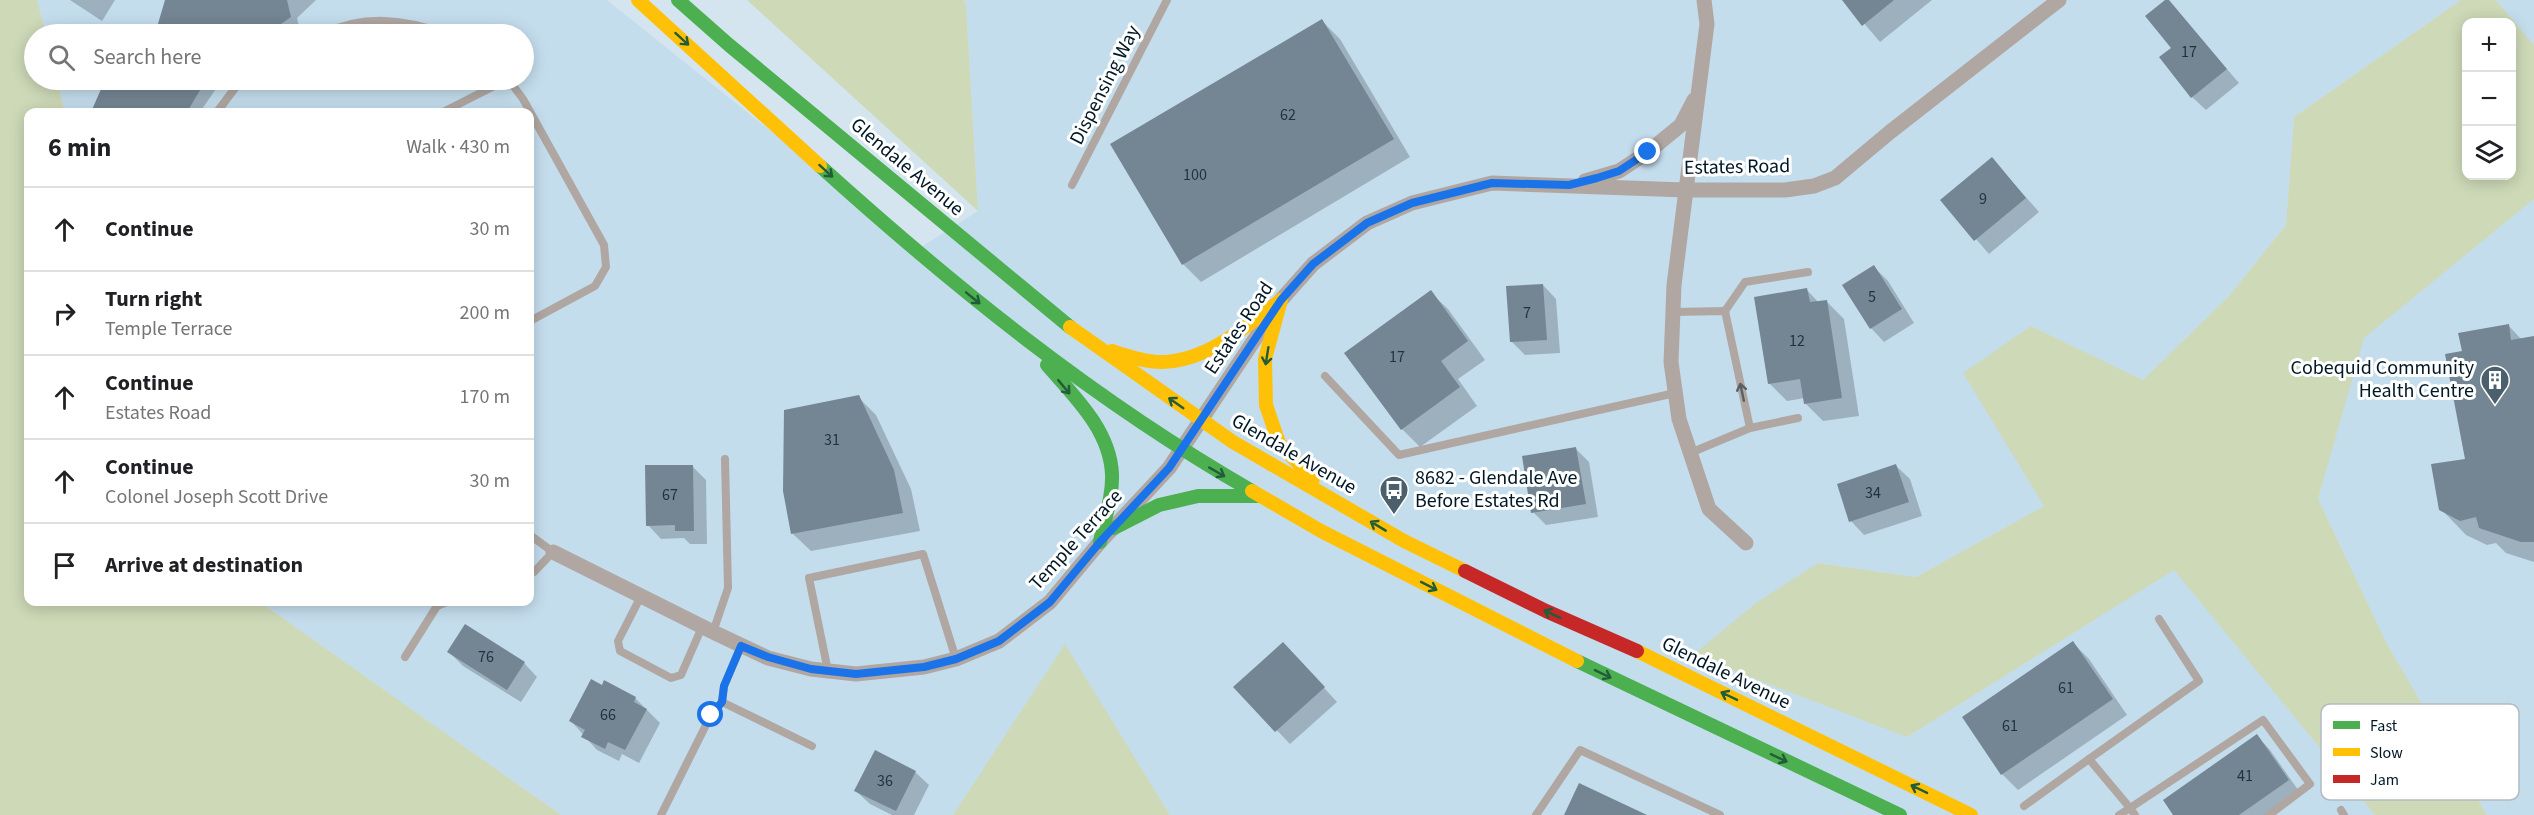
<!DOCTYPE html>
<meta charset="utf-8">
<style>
:root{--surface:#fff;--page:#f6f6f6;--text:#202124;--muted:#757577;--line:#e0e0e0}
body{margin:0;font-family:"Source Sans 3",sans-serif;background:var(--page);color:var(--text)}
.controls{position:absolute;right:18px;top:18px;display:grid;overflow:hidden;border-radius:12px;box-shadow:0 3px 15px #0003}
.controls button{width:54px;height:54px;display:grid;place-items:center;padding:0;border:0;border-bottom:2px solid var(--line);background:var(--surface);color:var(--text);font:30px sans-serif}
.stop{position:absolute;width:18px;height:18px;margin:-14px;border:4px solid #1a73e8;border-radius:50%;background:#fff}
.stop.end{background:#1a73e8;border-color:#fff;box-shadow:0 2px 6px #0008}
.list{margin:0;padding:0;list-style:none}
h2{display:flex;justify-content:space-between;align-items:center;height:78px;margin:0;padding:0 24px;font-size:26px}
h2 small{font-size:20px;font-weight:400;color:var(--muted)}
.list li{display:grid;grid-template-columns:39px 1fr auto;gap:18px;align-items:center;box-sizing:border-box;height:84px;padding:0 24px;border-top:2px solid var(--line)}
.list b{display:block;font-size:22px;white-space:nowrap}
.list p{margin:0;font-size:20px;white-space:nowrap;color:var(--muted)}
.list em{font-size:20px;font-style:normal;color:var(--muted)}
.icon{flex:none;width:33px;height:33px;fill:none;stroke:currentColor;stroke-width:2;stroke-linecap:round;stroke-linejoin:round}
.map{position:relative;flex:none;width:2534px;height:815px;overflow:hidden}
.search{position:absolute;background:var(--surface);box-shadow:0 3px 15px #0003;left:24px;top:24px;width:510px;height:66px;display:flex;align-items:center;gap:15px;box-sizing:border-box;padding:0 21px;border-radius:33px;color:var(--muted);font-size:22px}
.panel{position:absolute;background:var(--surface);box-shadow:0 3px 15px #0003;left:24px;top:108px;width:510px;height:498px;border-radius:12px}
.map>svg:first-child{display:block}
.built{fill:#c4dded}
.green{fill:#cdd9b7;fill-rule:evenodd}
.shadow{fill:#0003}
.building{fill:#748593}
.lines{fill:none;stroke-linecap:round;stroke-linejoin:round}
.lane{stroke:#b0a7a2;stroke-width:8}
.street{stroke:#b0a7a2;stroke-width:15}
.fast{stroke:#4caf50;stroke-width:14}
.slow{stroke:#ffc107;stroke-width:14}
.jam{stroke:#c62828;stroke-width:14}
.oneway{stroke:#225c38}
.oneway2{stroke:#586064}
.route{stroke:#1a73e8;stroke-width:8}
.labels{text-anchor:middle;dominant-baseline:central;stroke-width:6;stroke-linejoin:round;paint-order:stroke}
.number-label{font-size:16px;fill:#1d3340}
.street-label{font-size:20px;fill:#001825;stroke:#fff}
.poi-label{font-size:20px;fill:#001825;stroke:#fff;text-anchor:end}
.key{fill:#fff;stroke:#b2babe;stroke-width:1.5}
.key-label{font-size:16px;fill:#001825}
</style>
<div class="map">
<svg width="2534" height="815" viewBox="0 0 2534 815">
<rect width="100%" height="100%" fill="#d5e5ef"/>
<!-- built -->
<g class="built">
<path d="M37 0H607L918 249 978 211 966 4 963 0H2461L2294 117 2286 225 2229 296 2143 380 2031 326 2044 506 1916 577 1818 563 1907 737 2174 569 2375 815H1170L1065 645 953 815H561L260 602H530V112H65L57 80H524V34H46Z"/>
<path d="M2496 0H2534V45Z"/>
<path d="M2534 199V815H2487L2387 644 2318 499 2363 338Z"/>
</g>
<!-- green -->
<g class="green">
<path d="M0 0H37L46 34H34V80H57L65 112H28V602H260L561 815H0Z"/>
<path d="M747 0H963L966 4 978 211Z"/>
<path d="M2461 0H2496L2534 45V199L2364 338 2318 499 2387 644 2487 815H2375L2174 570 1907 737 1693 655 1756 603 1818 563 1916 577 2044 506 1963 373 2031 326 2143 380 2229 296 2286 225 2294 117ZM2512 22V176H2466V22Z"/>
<path d="M1065 644 1170 815H953Z"/>
</g>
<!-- shadow -->
<g class="shadow">
<path d="M70 0H115L102 21Z"/>
<path d="M166 0H316L297 18 299 26 284 34H157Z"/>
<path d="M1844 0H1932L1880 42Z"/>
<path d="M2167 0 2239 83 2206 110 2192 97 2173 48Z"/>
<path d="M1322 21 1340 39 1410 157 1201 282 1183 264Z"/>
<path d="M128 28 151 34H125Z"/>
<path d="M107 80H222L200 112H93Z"/>
<path d="M1992 159 2039 212 1989 254 1942 200Z"/>
<path d="M1874 267 1888 281 1914 323 1884 342 1871 328Z"/>
<path d="M1543 285 1556 299 1560 353 1525 355 1512 342Z"/>
<path d="M1807 290 1819 303 1826 301 1844 319 1859 416 1823 421 1805 403V398L1787 401 1769 383Z"/>
<path d="M1430 292 1448 309 1485 360 1458 379 1477 406 1420 447 1402 429 1346 353Z"/>
<path d="M2508 325 2522 340 2534 337V562L2506 553 2496 543 2487 545 2466 535 2441 509 2467 460 2464 352Z"/>
<path d="M858 397 876 415 911 489 920 531 811 551 793 534Z"/>
<path d="M1576 449 1589 462 1598 517 1546 525 1533 512Z"/>
<path d="M692 466 706 480 707 544H690L684 538 661 539 648 525Z"/>
<path d="M1896 466 1910 479 1922 516 1864 535 1851 521Z"/>
<path d="M2073 643 2089 659 2127 715 2018 790 2002 774 1964 718Z"/>
<path d="M449 652 524 663 537 677 521 702 463 666Z"/>
<path d="M1296 657 1337 702 1290 744 1236 687Z"/>
<path d="M635 698 660 723 639 763 622 754 619 761 597 750 571 721Z"/>
<path d="M2257 736 2270 750 2301 794 2271 815H2175Z"/>
<path d="M915 772 929 785 914 815H892L870 804 856 791Z"/>
</g>
<!-- building -->
<g class="building">
<path d="M165 0H287L291 17 281 24 253 34H155Z"/>
<path d="M1842 0H1894L1862 26Z"/>
<path d="M2165 0H2169L2227 69 2191 98 2159 57 2171 48 2145 16Z"/>
<path d="M1322 19 1394 139 1182 265 1110 144Z"/>
<path d="M105 80H206L187 112H91Z"/>
<path d="M1992 157 2026 198 1974 241 1940 200Z"/>
<path d="M1874 265 1902 309 1870 329 1842 285Z"/>
<path d="M1543 284 1547 340 1510 342 1506 286Z"/>
<path d="M1807 288 1810 302 1827 300 1842 398 1804 404 1800 379 1768 384 1754 297Z"/>
<path d="M1431 290 1468 341 1441 361 1460 387 1401 430 1344 353Z"/>
<path d="M2509 324 2511 340 2534 336V542H2521L2479 528 2476 517 2460 521 2439 510 2431 464 2465 459 2445 354 2462 351 2458 333Z"/>
<path d="M859 395 894 470 903 513 791 534 783 491 784 410Z"/>
<path d="M1576 447 1586 504 1531 513 1522 456Z"/>
<path d="M1896 464 1909 502 1849 522 1837 484Z"/>
<path d="M645 465H693L694 531H675V525L646 526Z"/>
<path d="M465 624 525 662 507 690 447 652Z"/>
<path d="M2073 641 2113 699 2001 775 1962 717Z"/>
<path d="M1283 642 1325 687 1275 732 1233 687Z"/>
<path d="M591 679 602 685 604 680 636 697 634 702 647 709 625 750 608 742 605 749 581 737 585 730 569 721Z"/>
<path d="M2257 734 2289 780 2239 815H2173L2163 800Z"/>
<path d="M875 750 916 771 896 811 854 791Z"/>
<path d="M1579 783 1647 815H1564Z"/>
</g>
<g class="lines">
<!-- lane -->
<g class="lane">
<path d="M323 34C364 14 405 19 446 34"/>
<path d="M509 80 523 99 604 245 606 267 595 286 530 321"/>
<path d="M217 112 241 80"/>
<path d="M443 112 506 80"/>
<path d="M1072 185 1167 0"/>
<path d="M1725 311 1745 282 1808 272"/>
<path d="M1673 312 1725 311 1750 428 1690 453"/>
<path d="M1325 376 1399 455 1675 393"/>
<path d="M1750 428 1798 418"/>
<path d="M530 535 553 552 534 572 530 574"/>
<path d="M641 596 618 641 620 651 671 678 681 675 702 627"/>
<path d="M713 632 728 588 725 459"/>
<path d="M741 646 724 686 722 702 812 746"/>
<path d="M405 657 437 606 447 602"/>
<path d="M828 671 809 578 923 554 956 659"/>
<path d="M2089 759 2199 681 2159 619"/>
<path d="M2024 806 2089 759 2130 808 2119 815"/>
<path d="M2341 810 2344 815"/>
<path d="M661 815 711 715 722 702"/>
<path d="M1536 815 1580 750 1720 815"/>
<path d="M2135 815 2130 808 2263 720 2310 784 2269 815"/>
</g>
<!-- street -->
<g class="street">
<path d="M1704 0 1707 24 1674 285 1671 362 1679 419 1709 509 1746 543"/>
<path d="M1585 181 1619 171 1648 152 1681 125 1694 100"/>
<path d="M553 552 713 632 768 658 811 669 856 674 924 667 956 659 999 641 1050 602 1100 542 1169 468 1281 300 1313 264 1367 223 1412 203 1492 183 1685 190H1785L1814 186 1835 178 1890 132 2059 0"/>
</g>
<!-- fast -->
<g class="fast">
<path d="M678 0 729 45 1070 327"/>
<path d="M820 166C954 287 1095 401 1252 491"/>
<path d="M1047 365C1074 396 1110 430 1112 474 1113 497 1104 520 1100 542"/>
<path d="M1114 528 1159 505 1198 496H1257"/>
<path d="M1577 661 1900 815"/>
</g>
<!-- slow -->
<g class="slow">
<path d="M638 0 820 166"/>
<path d="M1281 300 1265 359 1266 405 1279 443 1313 479"/>
<path d="M1070 327 1233 442 1404 541 1465 571"/>
<path d="M1112 351C1128 356 1145 362 1162 362 1208 361 1246 326 1281 300"/>
<path d="M1252 491 1321 531 1577 661"/>
<path d="M1637 651 1971 815"/>
</g>
<!-- jam -->
<path class="jam" d="M1465 571 1546 611 1637 651"/>
</g>
<!-- one-way arrows -->
<defs><path id="oneway-shaft" d="M-6 0H5M1.5-3L5.5 0L1.5 3" fill="none" stroke-width="1.6" stroke-linecap="round" stroke-linejoin="round" transform="scale(1.5)"/></defs>
<g class="oneway">
<use href="#oneway-shaft" transform="translate(682 39) rotate(42)"/>
<use href="#oneway-shaft" transform="translate(826 171) rotate(42)"/>
<use href="#oneway-shaft" transform="translate(973 298) rotate(39)"/>
<use href="#oneway-shaft" transform="translate(1267 356) rotate(99)"/>
<use href="#oneway-shaft" transform="translate(1064 387) rotate(50)"/>
<use href="#oneway-shaft" transform="translate(1176 403) rotate(-145)"/>
<use href="#oneway-shaft" transform="translate(1217 472) rotate(30)"/>
<use href="#oneway-shaft" transform="translate(1378 526) rotate(-149)"/>
<use href="#oneway-shaft" transform="translate(1429 586) rotate(27)"/>
<use href="#oneway-shaft" transform="translate(1552 614) rotate(-155)"/>
<use href="#oneway-shaft" transform="translate(1603 674) rotate(26)"/>
<use href="#oneway-shaft" transform="translate(1729 696) rotate(-154)"/>
<use href="#oneway-shaft" transform="translate(1779 758) rotate(25)"/>
<use href="#oneway-shaft" transform="translate(1919 789) rotate(-154)"/>
</g>
<use class="oneway2" href="#oneway-shaft" transform="translate(1742 392) rotate(-102)"/>
<g class="lines">
<!-- route -->
<path class="route" d="M711 715 722 702 724 686 741 646 768 657 811 669 856 674 924 667 956 659 999 641 1050 602 1100 542 1169 468 1281 300 1313 264 1367 223 1412 203 1492 183 1569 185 1597 178 1619 171 1648 152"/>
</g>
<!-- icons -->
<defs>
<g id="building-pin" transform="scale(1.5)"><path d="M0 17L-7.5 6A9.5 9.5 0 1 1 7.5 6Z" fill="#4b606c" stroke="#fff"/><path d="M-4-6H4V6H1V3H-1V6H-4ZM-2.5-4.3h1.7v1.8h-1.7ZM.8-4.3h1.7v1.8H.8ZM-2.5-1h1.7V.8h-1.7ZM.8-1h1.7V.8H.8Z" fill="#fff"/></g>
<g id="bus-pin" transform="scale(1.5)"><path d="M0 17L-7.5 6A9.5 9.5 0 1 1 7.5 6Z" fill="#4b606c" stroke="#fff"/><path d="M-5-6H5V4H4V6H2V4H-2V6H-4V4H-5ZM-3.5-4V0h7V-4ZM-3.5 1.2v1.5H-2V1.2ZM2 1.2v1.5H3.5V1.2Z" fill="#fff"/></g>
</defs>
<g fill-rule="evenodd">
<use href="#building-pin" x="2495" y="380"/>
<use href="#bus-pin" x="1394" y="490"/>
</g>
<g class="labels">
<!-- number labels -->
<g class="number-label">
<text x="2189" y="52">17</text>
<text x="1288" y="115">62</text>
<text x="1195" y="175">100</text>
<text x="1983" y="199">9</text>
<text x="1872" y="297">5</text>
<text x="1527" y="313">7</text>
<text x="1797" y="341">12</text>
<text x="1397" y="357">17</text>
<text x="832" y="440">31</text>
<text x="1873" y="493">34</text>
<text x="670" y="495">67</text>
<text x="486" y="657">76</text>
<text x="2066" y="688">61</text>
<text x="608" y="715">66</text>
<text x="2010" y="726">61</text>
<text x="2245" y="776">41</text>
<text x="885" y="781">36</text>
</g>
<!-- street labels -->
<g class="street-label">
<text transform="translate(1105 85) rotate(-63)">Dispensing Way</text>
<text transform="translate(907 167) rotate(40)">Glendale Avenue</text>
<text transform="translate(1737 167) rotate(-1)">Estates Road</text>
<text transform="translate(1239 328) rotate(-56)">Estates Road</text>
<text transform="translate(1294 454) rotate(30)">Glendale Avenue</text>
<text transform="translate(1076 540) rotate(-48)">Temple Terrace</text>
<text transform="translate(1726 673) rotate(26)">Glendale Avenue</text>
</g>
<!-- poi labels -->
<g class="poi-label">
<text x="2474" y="368">Cobequid Community<tspan x="2474" dy="23">Health Centre</tspan></text>
<text x="1415" y="478" text-anchor="start">8682 - Glendale Ave<tspan x="1415" dy="23">Before Estates Rd</tspan></text>
</g>
</g>
<!-- legend -->
<rect x="2321" y="704" width="198" height="96" rx="9" class="key"/>
<rect x="2333" y="721" width="27" height="8" fill="#4caf50"/>
<rect x="2333" y="748" width="27" height="8" fill="#ffc107"/>
<rect x="2333" y="775" width="27" height="8" fill="#c62828"/>
<g class="key-label">
<text x="2370" y="731">Fast</text>
<text x="2370" y="758">Slow</text>
<text x="2370" y="785">Jam</text>
</g>
</svg>
<div class="controls">
<button>+</button>
<button>−</button>
<button><svg class="icon" aria-label="layers" viewBox="0 0 24 24"><path d="M12 4l9 5-9 5-9-5zM3 14l9 5 9-5"/></svg></button>
</div>
<div class="stop" style="left:711px;top:715px"></div>
<div class="stop end" style="left:1648px;top:152px"></div>
<div class="search"><svg class="icon" aria-label="search" viewBox="0 0 24 24"><circle cx="10" cy="10" r="6"/><path d="M15 15l6 6"/></svg>Search here</div>
<section class="panel">
<h2>6 min<small>Walk · 430 m</small></h2>
<ul class="list">
<li><svg class="icon" aria-label="ahead" viewBox="0 0 24 24"><path d="M12 20V5M6 11l6-6 6 6"/></svg><div><b>Continue</b></div><em>30 m</em></li>
<li><svg class="icon" aria-label="right" viewBox="0 0 24 24"><path d="M7 20v-9h11M14 6l5 5-5 5"/></svg><div><b>Turn right</b><p>Temple Terrace</p></div><em>200 m</em></li>
<li><svg class="icon" aria-label="ahead" viewBox="0 0 24 24"><path d="M12 20V5M6 11l6-6 6 6"/></svg><div><b>Continue</b><p>Estates Road</p></div><em>170 m</em></li>
<li><svg class="icon" aria-label="ahead" viewBox="0 0 24 24"><path d="M12 20V5M6 11l6-6 6 6"/></svg><div><b>Continue</b><p>Colonel Joseph Scott Drive</p></div><em>30 m</em></li>
<li><svg class="icon" aria-label="arrive" viewBox="0 0 24 24"><path d="M6 21V4h12l-3 4 3 4H6"/></svg><div><b>Arrive at destination</b></div></li>
</ul>
</section>
</div>
